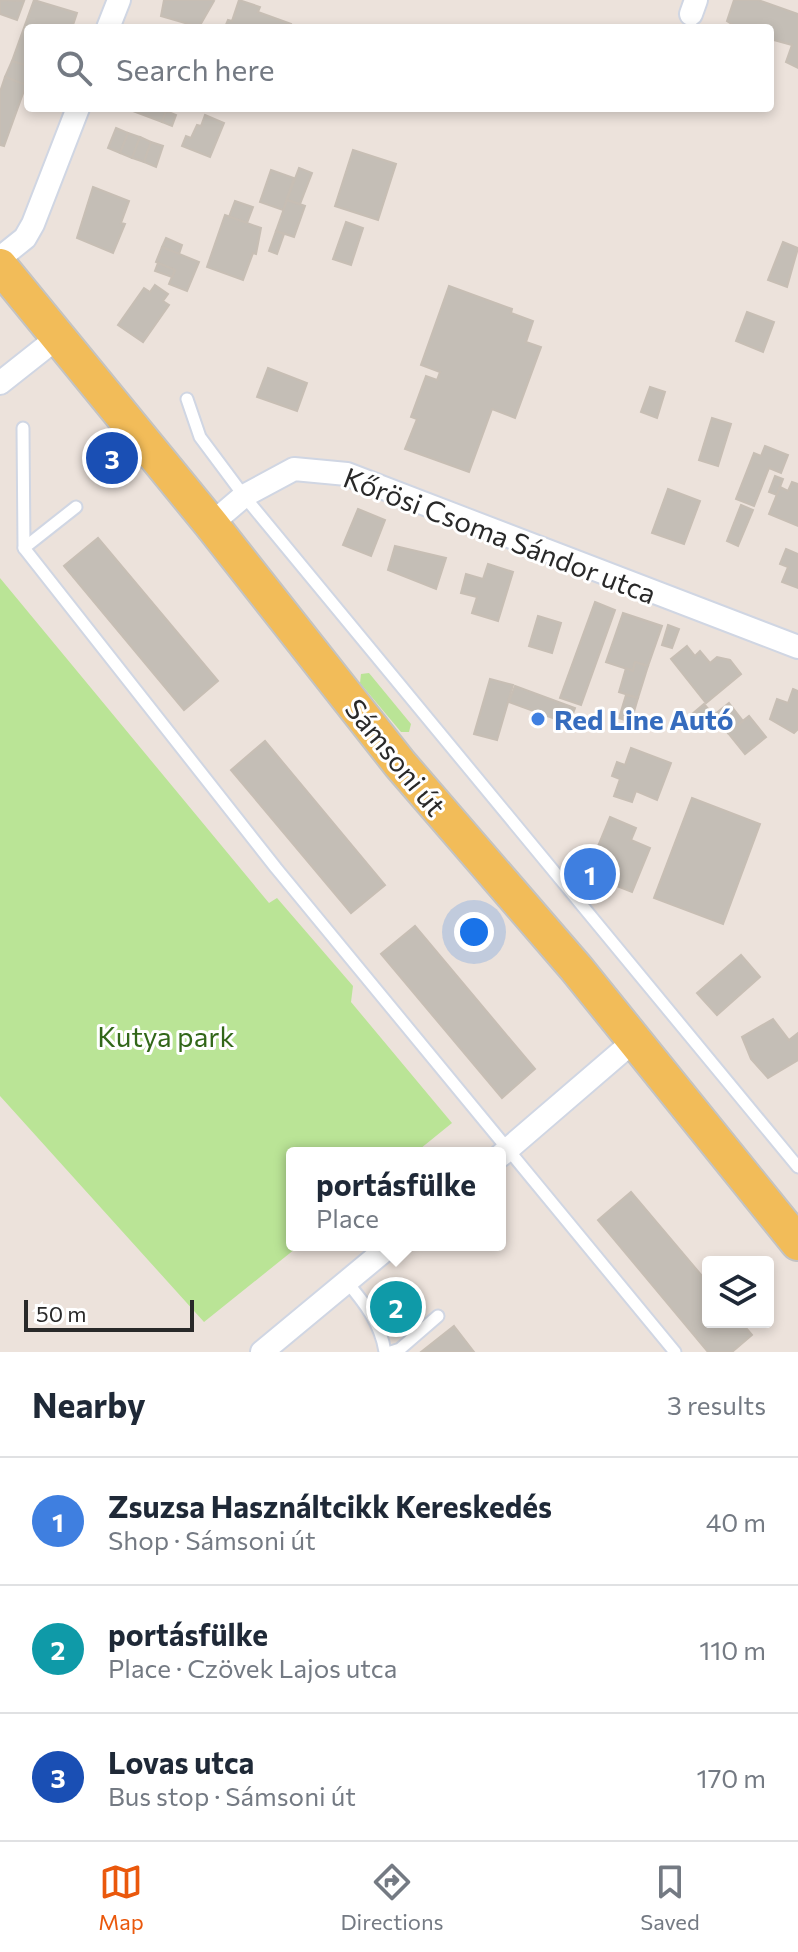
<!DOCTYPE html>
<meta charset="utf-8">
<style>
:root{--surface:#fff;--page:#f6f6f7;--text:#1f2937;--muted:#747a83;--line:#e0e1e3;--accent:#ea580c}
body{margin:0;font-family:Commissioner,sans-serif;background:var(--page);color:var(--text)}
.controls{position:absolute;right:24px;bottom:24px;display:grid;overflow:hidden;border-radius:8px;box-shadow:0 4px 12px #0003}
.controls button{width:72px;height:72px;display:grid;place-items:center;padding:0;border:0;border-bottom:2px solid var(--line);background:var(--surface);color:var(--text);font:40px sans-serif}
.scale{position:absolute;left:24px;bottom:20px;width:170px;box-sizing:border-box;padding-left:8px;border:4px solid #292929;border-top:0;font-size:22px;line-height:28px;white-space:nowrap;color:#292929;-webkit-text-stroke:6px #fff;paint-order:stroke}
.you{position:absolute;left:474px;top:932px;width:28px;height:28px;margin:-20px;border:6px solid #fff;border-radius:50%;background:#1a73e8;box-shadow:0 0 0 12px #1a73e833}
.badge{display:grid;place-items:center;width:52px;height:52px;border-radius:50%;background:var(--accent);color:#fff;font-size:26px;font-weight:700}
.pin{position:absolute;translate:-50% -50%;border:4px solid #fff;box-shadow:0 2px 8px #0006}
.popup{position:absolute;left:286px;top:1147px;width:220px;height:104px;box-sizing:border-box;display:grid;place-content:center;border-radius:8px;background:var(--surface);filter:drop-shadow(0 2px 6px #0005);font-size:26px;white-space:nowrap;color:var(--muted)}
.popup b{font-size:30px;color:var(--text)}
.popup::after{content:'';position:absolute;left:50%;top:100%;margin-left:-16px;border:16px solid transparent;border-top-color:var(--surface)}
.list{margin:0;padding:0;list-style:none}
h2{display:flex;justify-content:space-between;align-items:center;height:104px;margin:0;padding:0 32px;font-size:34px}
h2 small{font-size:26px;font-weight:400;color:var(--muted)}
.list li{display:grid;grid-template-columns:52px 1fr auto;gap:24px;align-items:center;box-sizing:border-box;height:128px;padding:0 32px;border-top:2px solid var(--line)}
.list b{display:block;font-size:30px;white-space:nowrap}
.list p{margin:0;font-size:26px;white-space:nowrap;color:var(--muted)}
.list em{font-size:26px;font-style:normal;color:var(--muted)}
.icon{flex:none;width:44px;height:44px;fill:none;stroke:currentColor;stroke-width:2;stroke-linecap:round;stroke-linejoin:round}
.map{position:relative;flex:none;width:798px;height:1352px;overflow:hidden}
.search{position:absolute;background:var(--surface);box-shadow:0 4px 12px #0003;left:24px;right:24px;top:24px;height:88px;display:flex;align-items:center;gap:20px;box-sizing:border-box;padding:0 28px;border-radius:8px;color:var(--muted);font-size:30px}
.sheet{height:488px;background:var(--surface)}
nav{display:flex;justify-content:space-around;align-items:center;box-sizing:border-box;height:112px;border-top:2px solid var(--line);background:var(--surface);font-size:22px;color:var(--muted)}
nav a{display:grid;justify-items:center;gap:4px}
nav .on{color:var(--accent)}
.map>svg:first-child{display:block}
.green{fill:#bae496}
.building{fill:#c4beb6;stroke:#c7beb4;stroke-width:2}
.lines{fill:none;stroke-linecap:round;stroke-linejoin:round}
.lane-casing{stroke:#d0d6e3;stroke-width:15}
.street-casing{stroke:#d0d6e3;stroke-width:26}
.primary-casing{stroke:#c3c3c3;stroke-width:38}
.lane{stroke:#fff;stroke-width:11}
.street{stroke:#fff;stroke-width:22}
.primary{stroke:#f2bc59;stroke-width:34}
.shop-dot{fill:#3f7fe0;stroke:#fff;stroke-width:3}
.labels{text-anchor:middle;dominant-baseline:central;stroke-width:6;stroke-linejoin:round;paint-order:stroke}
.street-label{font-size:28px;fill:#292929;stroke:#fff}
.shop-label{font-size:28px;font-weight:bold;fill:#366cbe;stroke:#fff;text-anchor:start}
.park-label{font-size:28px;fill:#326719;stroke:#fff}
</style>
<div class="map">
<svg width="798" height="1352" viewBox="0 0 798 1352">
<rect width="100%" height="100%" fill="#ece2db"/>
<!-- green -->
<g class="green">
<path d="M0 578 269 903 277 898 353 986 351 1002 452 1123 415 1153H292V1245H300L204 1322 0 1096Z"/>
<path d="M369 673 411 724 409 732H401L360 683 361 674Z"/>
</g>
<!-- building -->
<g class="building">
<path d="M0 0 24 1 17 20 0 14Z"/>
<path d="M34 0 77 13 72 28H28V66L12 61Z"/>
<path d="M164 0H212L214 1 199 27 161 16Z"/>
<path d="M239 0 260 7 258 12 291 24 290 28 225 27 228 20 232 21Z"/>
<path d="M734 0H758L798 14V68L786 62 792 45 770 39V28H738L727 21Z"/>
<path d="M12 61 28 66 26 85 5 77Z"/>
<path d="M5 77 26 85 4 146 0 145V92Z"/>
<path d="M125 108H167L162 122Z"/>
<path d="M166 111 176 115 172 126 162 122Z"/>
<path d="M205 115 224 123 210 157 182 146 186 136 191 138 197 125 201 126Z"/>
<path d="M116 128 128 133 120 153 108 148Z"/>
<path d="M128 133 140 137 132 158 120 153Z"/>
<path d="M140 137 151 142 144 162 132 158Z"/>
<path d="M151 142 163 146 156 167 144 162Z"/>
<path d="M353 150 396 164 378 220 335 206Z"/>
<path d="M299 168 312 173 300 204 287 200Z"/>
<path d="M271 170 294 178 283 210 260 202Z"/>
<path d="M93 187 129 201 121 223 125 224 113 253 77 238Z"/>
<path d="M287 200 305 206 294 237 276 231Z"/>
<path d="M235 201 253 207 247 223 229 217Z"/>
<path d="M225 215 261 228 256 254 253 253 243 280 207 267Z"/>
<path d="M346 222 363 228 351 265 333 259Z"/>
<path d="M276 231 284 234 277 254 269 251Z"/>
<path d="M166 238 182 245 179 254 162 247Z"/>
<path d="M783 242 798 248 787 287 768 280Z"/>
<path d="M162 247 199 262 187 291 169 284 175 270 156 262Z"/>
<path d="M158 263 175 270 172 277 155 271Z"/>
<path d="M155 285 168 294 163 301 169 305 143 342 118 325 144 288 150 292Z"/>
<path d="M449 286 512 309 511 313 533 321 526 342 541 347 515 418 492 409 469 472 405 449 417 419 411 417 426 376 437 380 440 372 421 365Z"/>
<path d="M747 312 774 322 763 352 736 341Z"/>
<path d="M268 368 307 383 297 411 257 397Z"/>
<path d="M650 387 665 392 657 418 641 412Z"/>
<path d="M712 418 731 424 718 466 699 460Z"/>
<path d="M765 446 788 455 781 473 769 468 754 506 736 499 754 453 761 456Z"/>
<path d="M775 476 783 479 777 495 769 492Z"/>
<path d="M792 482 798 484V526L769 514 780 487 788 491Z"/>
<path d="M668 489 700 501 684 544 652 533Z"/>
<path d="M741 505 753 510 738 546 727 541Z"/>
<path d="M358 509 385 520 371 556 343 545Z"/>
<path d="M98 538 218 681 184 710 64 566Z"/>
<path d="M395 546 446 558 436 589 388 570Z"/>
<path d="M786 549 798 554V588L782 582 788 567 780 564Z"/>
<path d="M488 564 513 572 498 621 472 613 477 597 461 593 466 574 483 579Z"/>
<path d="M595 602 615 610 581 705 560 698Z"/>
<path d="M623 613 662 626 648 666 635 662 633 671 606 662Z"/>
<path d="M538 616 561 623 552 653 529 646Z"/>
<path d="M668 625 679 629 672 648 662 645Z"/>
<path d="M687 646 695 656 700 651 710 663 717 657 730 660 741 674 706 703 671 659Z"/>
<path d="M635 662 648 666 638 698 619 692 626 668 633 671Z"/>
<path d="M490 679 513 685 497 740 474 734Z"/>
<path d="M515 686 575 708 569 724 509 702Z"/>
<path d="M793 689 798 691V729L794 733 770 719 777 699 788 703Z"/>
<path d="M626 695 638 698 631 722 619 718Z"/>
<path d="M729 703 743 721 728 733 714 715Z"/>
<path d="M704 704 710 711 698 721 692 714Z"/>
<path d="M749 716 766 737 745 754 728 733Z"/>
<path d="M265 741 385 885 351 913 231 770Z"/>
<path d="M631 748 671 763 657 800 636 791 632 802 614 796 620 779 612 776 617 762 625 765Z"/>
<path d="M692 798 760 824 723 924 654 898Z"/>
<path d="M610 817 636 828 631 840 650 848 632 892 609 883 615 871 592 861Z"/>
<path d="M415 926 535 1069 502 1098 381 954Z"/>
<path d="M741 955 760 977 717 1015 697 993Z"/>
<path d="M773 1019 789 1040 798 1033V1060L768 1078 751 1059 742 1037Z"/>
<path d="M631 1192 708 1283V1322H741L752 1335 732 1352H708L598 1220Z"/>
<path d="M398 1288 415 1308 394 1326 377 1307Z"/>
<path d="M454 1326 474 1352H421Z"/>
</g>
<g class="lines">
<!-- lane casing -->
<g class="lane-casing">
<g id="lane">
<path d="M187 399 200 437 244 496 798 1167"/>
<path d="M23 428 24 548 276 868 675 1352"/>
<path d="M24 548 76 507"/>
<path d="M346 1281C364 1302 381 1324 385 1352"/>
<path d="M391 1352 400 1349 438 1316"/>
</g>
</g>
<!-- street casing -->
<g class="street-casing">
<g id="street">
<path d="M691 14 696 0"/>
<path d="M108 28 119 0"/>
<path d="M0 258 25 238 33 224 78 108"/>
<path d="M0 383 57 338"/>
<path d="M211 524 244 496 294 469 347 474 798 647"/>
<path d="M500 1156 635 1040"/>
<path d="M262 1352 391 1245"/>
</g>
</g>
<!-- primary casing -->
<g class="primary-casing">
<path id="primary" d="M0 266 211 524 400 764 576 968 798 1243"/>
</g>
<!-- lane -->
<use href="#lane" class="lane"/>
<!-- street -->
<use href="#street" class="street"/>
<!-- primary -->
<use href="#primary" class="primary"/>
</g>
<!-- markers -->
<circle class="shop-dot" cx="538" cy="719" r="8"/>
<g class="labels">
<!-- street labels -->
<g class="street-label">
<text transform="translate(500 535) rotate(21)">Kőrösi Csoma Sándor utca</text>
<text transform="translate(396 757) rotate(51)">Sámsoni út</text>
</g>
<!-- shop labels -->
<g class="shop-label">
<text x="554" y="719">Red Line Autó</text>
</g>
<!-- park labels -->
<g class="park-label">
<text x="166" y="1036">Kutya park</text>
</g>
</g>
</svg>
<div class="controls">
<button><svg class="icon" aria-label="layers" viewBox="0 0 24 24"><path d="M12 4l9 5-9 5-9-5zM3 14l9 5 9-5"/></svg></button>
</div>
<div class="scale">50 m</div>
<div class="you"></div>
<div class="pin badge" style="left:590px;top:874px;background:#3f7fe0">1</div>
<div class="pin badge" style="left:396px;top:1307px;background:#0f9aa8">2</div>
<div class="popup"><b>portásfülke</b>Place</div>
<div class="pin badge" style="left:112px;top:458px;background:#1a4fb4">3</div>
<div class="search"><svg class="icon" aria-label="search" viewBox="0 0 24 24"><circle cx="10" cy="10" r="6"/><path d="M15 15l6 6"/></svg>Search here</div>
</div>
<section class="sheet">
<h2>Nearby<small>3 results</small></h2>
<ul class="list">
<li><span class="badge" style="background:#3f7fe0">1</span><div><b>Zsuzsa Használtcikk Kereskedés</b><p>Shop · Sámsoni út</p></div><em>40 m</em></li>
<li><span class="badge" style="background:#0f9aa8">2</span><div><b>portásfülke</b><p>Place · Czövek Lajos utca</p></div><em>110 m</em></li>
<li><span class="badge" style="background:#1a4fb4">3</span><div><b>Lovas utca</b><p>Bus stop · Sámsoni út</p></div><em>170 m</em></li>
</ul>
</section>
<nav>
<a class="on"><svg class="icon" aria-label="map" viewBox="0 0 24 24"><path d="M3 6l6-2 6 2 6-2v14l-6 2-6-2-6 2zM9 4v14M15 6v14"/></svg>Map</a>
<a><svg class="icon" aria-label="directions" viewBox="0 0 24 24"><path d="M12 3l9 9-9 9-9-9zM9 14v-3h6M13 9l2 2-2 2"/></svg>Directions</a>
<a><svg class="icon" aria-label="saved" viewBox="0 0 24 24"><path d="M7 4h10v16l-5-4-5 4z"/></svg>Saved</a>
</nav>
